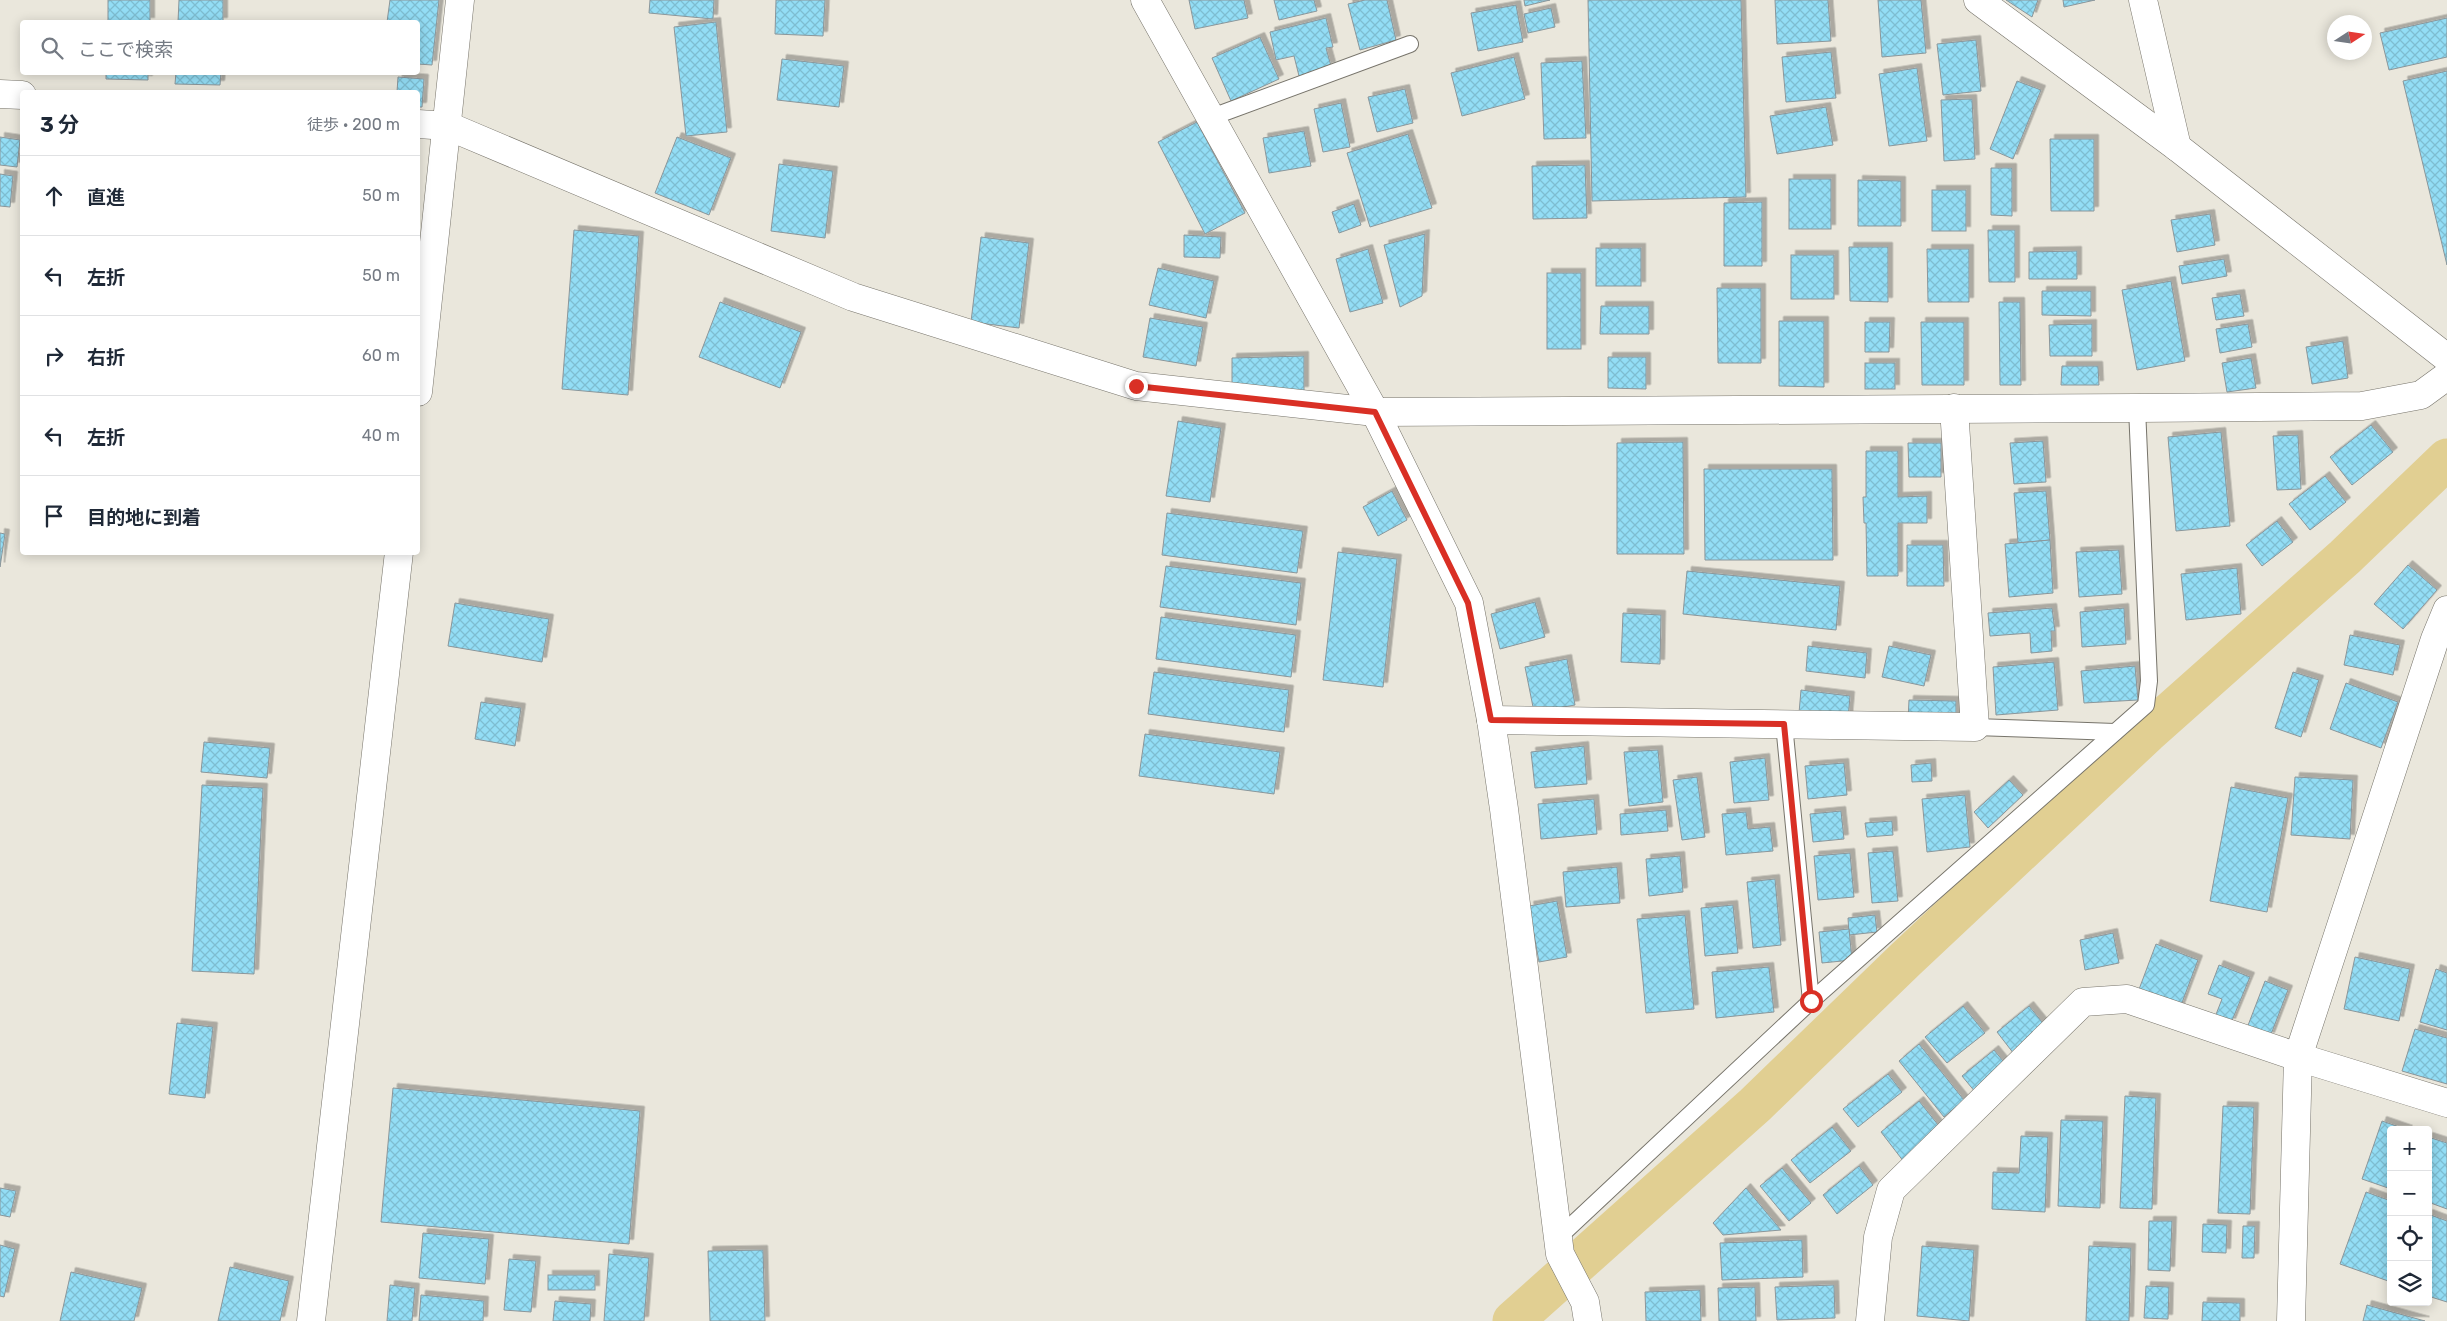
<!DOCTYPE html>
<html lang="ja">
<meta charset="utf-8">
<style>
:root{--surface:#fff;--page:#f6f6f7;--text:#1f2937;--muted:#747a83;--line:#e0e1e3}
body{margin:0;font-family:Rubik,"Noto Sans JP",sans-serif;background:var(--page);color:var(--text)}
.controls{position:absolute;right:15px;bottom:15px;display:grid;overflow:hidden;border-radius:5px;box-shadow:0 2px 12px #0003}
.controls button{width:45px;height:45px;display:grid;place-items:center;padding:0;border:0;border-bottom:1px solid var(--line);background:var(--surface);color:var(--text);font:25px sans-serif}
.compass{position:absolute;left:2327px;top:15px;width:45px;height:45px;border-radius:50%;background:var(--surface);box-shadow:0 2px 12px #0003;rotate:78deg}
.stop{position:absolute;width:15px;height:15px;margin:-11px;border:4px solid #d93025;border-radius:50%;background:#fff}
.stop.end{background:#d93025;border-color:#fff;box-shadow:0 1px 5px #0008}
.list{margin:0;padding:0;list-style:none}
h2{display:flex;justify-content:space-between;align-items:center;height:65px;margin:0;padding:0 20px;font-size:21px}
h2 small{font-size:16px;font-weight:400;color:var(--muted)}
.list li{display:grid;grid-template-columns:32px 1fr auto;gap:15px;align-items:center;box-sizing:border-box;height:80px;padding:0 20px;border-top:1px solid var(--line)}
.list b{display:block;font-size:19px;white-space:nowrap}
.list em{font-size:16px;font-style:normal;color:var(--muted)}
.icon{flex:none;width:28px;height:28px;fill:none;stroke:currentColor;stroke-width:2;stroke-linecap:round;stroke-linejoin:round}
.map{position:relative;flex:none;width:2447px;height:1321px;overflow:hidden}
.search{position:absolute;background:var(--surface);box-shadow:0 2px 12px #0003;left:20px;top:20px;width:400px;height:55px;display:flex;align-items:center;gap:12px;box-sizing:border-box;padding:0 18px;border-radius:5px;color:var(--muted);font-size:19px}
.panel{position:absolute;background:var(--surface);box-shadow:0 2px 12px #0003;left:20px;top:90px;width:400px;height:465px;border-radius:5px}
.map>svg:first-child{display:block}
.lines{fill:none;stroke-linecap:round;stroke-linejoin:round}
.canal{stroke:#e1cf92;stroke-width:41}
.building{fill:url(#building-cross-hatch);stroke:#8b969a;filter:url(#shadow)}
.service-casing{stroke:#77746b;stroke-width:18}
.minor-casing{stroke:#77746b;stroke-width:29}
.tertiary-casing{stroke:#77746b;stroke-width:29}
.service{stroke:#fff;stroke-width:16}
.minor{stroke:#fff;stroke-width:28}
.tertiary{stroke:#fff;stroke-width:28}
.route{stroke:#d93025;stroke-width:6}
</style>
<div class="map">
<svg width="2447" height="1321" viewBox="0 0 2447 1321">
<defs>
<pattern id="building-cross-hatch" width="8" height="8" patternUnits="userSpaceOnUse" patternTransform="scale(1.25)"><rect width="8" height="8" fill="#93ddf5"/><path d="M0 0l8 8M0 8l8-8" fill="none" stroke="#7ebdd1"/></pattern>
<filter id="shadow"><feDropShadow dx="4.5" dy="-4.5" stdDeviation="0" flood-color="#0004"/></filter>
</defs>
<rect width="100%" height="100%" fill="#eae7dc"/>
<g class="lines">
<!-- canal -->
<path class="canal" d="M1513 1321 1755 1105 1906 959 2147 733 2345 557 2447 459"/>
</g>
<!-- building -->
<g class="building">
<rect x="108" y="0" width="42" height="22"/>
<path d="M179 0H223V22H178Z"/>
<path d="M390 0H439L432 65 418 64V22H387Z"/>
<path d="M650 0H714L713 19 649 13Z"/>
<path d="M776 0H825L823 36 775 34Z"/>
<path d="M1189 0H1244L1248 18 1195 29Z"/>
<path d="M1274 0H1314L1317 11 1279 20Z"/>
<path d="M1365 0H1387L1396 40 1360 50 1348 4Z"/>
<path d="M1524 0H1550L1525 6Z"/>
<path d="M1588 0H1741L1746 197 1592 201Z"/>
<path d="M1775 0H1828L1831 41 1777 44Z"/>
<path d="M1878 0H1921L1926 53 1882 57Z"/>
<path d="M2006 0H2038L2032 17Z"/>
<path d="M2063 0H2095L2064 7Z"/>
<path d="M1516 5 1523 42 1478 51 1471 13Z"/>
<path d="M1551 8 1555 27 1528 33 1524 14Z"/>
<path d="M1326 18 1333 47 1326 48 1331 66 1299 76 1294 56 1276 60 1270 32Z"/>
<path d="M2447 18V57L2389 70 2380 33Z"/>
<path d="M716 22 727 132 686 136 674 27Z"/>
<path d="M1260 37 1279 79 1231 101 1212 58Z"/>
<path d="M1976 40 1981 91 1943 95 1937 44Z"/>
<path d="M1831 52 1836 98 1786 102 1782 57Z"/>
<path d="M1514 57 1525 99 1462 116 1451 73Z"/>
<path d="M782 59 844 66 839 107 777 100Z"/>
<path d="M1582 61 1586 138 1544 139 1541 63Z"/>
<path d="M1917 68 1927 141 1889 146 1879 74Z"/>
<path d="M2447 71V265L2403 81Z"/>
<path d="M106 72H148V80L106 79Z"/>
<path d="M176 72H221L220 85 175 84Z"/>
<path d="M398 77 424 79 422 107H418V92H397Z"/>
<path d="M2017 81 2041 90 2013 159 1990 149Z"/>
<path d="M1405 89 1413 123 1377 132 1368 97Z"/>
<path d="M1972 99 1975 159 1944 161 1941 100Z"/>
<path d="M1341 103 1350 147 1323 152 1314 109Z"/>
<path d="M1826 107 1833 145 1777 154 1770 116Z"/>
<path d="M1197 122 1245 213 1205 234 1158 142Z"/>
<path d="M1304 131 1311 166 1269 173 1263 138Z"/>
<path d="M1408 134 1432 208 1370 227 1347 153Z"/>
<path d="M0 137 20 140 17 167 0 165Z"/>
<path d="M677 137 731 158 709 215 655 193Z"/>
<path d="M2050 139H2094V211H2051Z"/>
<path d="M779 164 833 171 825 238 771 231Z"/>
<path d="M1585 165 1587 218 1533 219 1532 166Z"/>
<path d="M1991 168H2012V216L1991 215Z"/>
<path d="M0 174 13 176 10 207 0 206Z"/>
<rect x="1789" y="179" width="42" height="50"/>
<path d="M1858 180 1901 181V226H1858Z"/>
<rect x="1932" y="190" width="34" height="41"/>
<path d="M1762 202V266H1724V203Z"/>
<path d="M1354 204 1361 225 1339 233 1332 212Z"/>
<path d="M2210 214 2215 245 2177 252 2171 220Z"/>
<path d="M574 230 639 236 628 395 562 389Z"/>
<path d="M1988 230H2015V282H1989Z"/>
<path d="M1425 234 1422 296 1400 307 1384 245Z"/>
<path d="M1184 235 1221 237 1220 258 1184 257Z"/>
<path d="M981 237 1029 243 1019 328 971 322Z"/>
<path d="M1849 247H1888V302L1850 301Z"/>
<rect x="1596" y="248" width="45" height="38"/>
<path d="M1368 249 1383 303 1350 312 1336 259Z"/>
<path d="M1927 249H1969V302H1928Z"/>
<path d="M2077 251V279H2029V252Z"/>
<rect x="1791" y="255" width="43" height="44"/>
<path d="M2224 259 2227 276 2182 284 2179 266Z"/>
<path d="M1158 268 1214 281 1206 318 1149 305Z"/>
<rect x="1547" y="273" width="34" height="76"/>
<path d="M2171 281 2185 361 2137 370 2122 290Z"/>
<path d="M1717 288H1761V363H1718Z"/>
<path d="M2042 291H2091V316L2042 315Z"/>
<path d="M2240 294 2244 316 2216 320 2212 298Z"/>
<path d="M720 302 801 332 780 388 699 357Z"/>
<path d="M1999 302H2020L2021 385H2000Z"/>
<path d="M1601 306H1649V334H1600Z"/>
<path d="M1150 318 1203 327 1196 366 1143 357Z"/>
<path d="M1779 321H1824V387L1779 386Z"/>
<path d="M1865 322H1890L1889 352H1865Z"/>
<path d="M1921 322H1964V385H1922Z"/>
<path d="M2092 324V356H2050L2049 325Z"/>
<path d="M2248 324 2252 347 2220 353 2216 329Z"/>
<path d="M2343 341 2348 378 2312 384 2306 347Z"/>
<path d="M1304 356V391L1232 392V358Z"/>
<path d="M1608 357H1646V389L1608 388Z"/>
<path d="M2251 358 2256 388 2227 392 2222 363Z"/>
<rect x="1865" y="363" width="30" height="26"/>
<path d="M2062 366H2098L2099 385H2061Z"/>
<path d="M1178 421 1221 428 1210 502 1166 496Z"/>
<path d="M2371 425 2393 452 2352 485 2330 457Z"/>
<path d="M2221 432 2230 526 2176 531 2168 437Z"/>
<path d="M2298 435 2301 489 2277 490 2273 436Z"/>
<path d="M2043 441 2046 482 2014 484 2010 443Z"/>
<path d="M1683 442 1684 554H1617V443Z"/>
<path d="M1908 443H1941V477H1909Z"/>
<path d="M1866 451H1898V497L1927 496V523H1898V576H1867L1866 523H1864L1863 497H1866Z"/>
<path d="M1704 469H1832L1833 560H1705Z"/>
<path d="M2325 476 2346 502 2310 530 2289 504Z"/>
<path d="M1392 491 1407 520 1378 536 1363 507Z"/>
<path d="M2046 491 2050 540 2018 543 2014 493Z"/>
<path d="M1167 513 1303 531 1297 573 1162 555Z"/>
<path d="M2277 521 2293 542 2262 566 2246 545Z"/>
<path d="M0 533 5 534 0 567Z"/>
<path d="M2050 540 2053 593 2009 597 2005 544Z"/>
<path d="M1907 545H1943L1944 586H1907Z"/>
<path d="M2119 550 2122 594 2079 597 2076 552Z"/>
<path d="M1338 552 1397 559 1383 687 1323 680Z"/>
<path d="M2408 565 2437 590 2403 629 2374 604Z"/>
<path d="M1166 566 1301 583 1296 625 1160 607Z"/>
<path d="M2237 568 2241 614 2186 620 2181 574Z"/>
<path d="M1687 571 1840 586 1836 630 1683 614Z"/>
<path d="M1535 602 1545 637 1500 649 1491 614Z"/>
<path d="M455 603 549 619 542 662 448 646Z"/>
<path d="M2052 608 2055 631H2051L2052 651 2031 653 2030 633 1990 636 1988 613Z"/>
<path d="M2124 608 2126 644 2082 647 2080 612Z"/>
<path d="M1623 613 1661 615 1660 664 1621 662Z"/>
<path d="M1161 617 1296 635 1291 677 1156 659Z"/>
<path d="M2350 635 2400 645 2393 675 2344 665Z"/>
<path d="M1808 646 1867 653 1865 678 1806 671Z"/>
<path d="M1889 646 1931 655 1924 686 1882 677Z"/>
<path d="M1567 659 1575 705 1534 712 1525 667Z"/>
<path d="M2054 662 2058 710 1996 715 1993 667Z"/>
<path d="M2135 666 2138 700 2084 703 2081 671Z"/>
<path d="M1154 672 1289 690 1284 732 1148 714Z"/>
<path d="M2293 672 2319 680 2301 737 2275 728Z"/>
<path d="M2346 683 2398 702 2381 748 2330 729Z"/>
<path d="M1801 690 1850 696 1848 719 1799 713Z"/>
<path d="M1909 700 1956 701V720H1908Z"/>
<path d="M481 702 521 708 515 746 475 739Z"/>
<path d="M1145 734 1280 752 1274 794 1139 776Z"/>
<path d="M204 742 270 748 267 778 201 772Z"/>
<path d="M1584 746 1587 784 1535 788 1531 752Z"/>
<path d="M1658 750 1663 802 1629 806 1624 752Z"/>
<path d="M1765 758 1769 800 1734 803 1730 762Z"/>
<path d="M1844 763 1847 795 1808 799 1805 766Z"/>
<path d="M1931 763 1932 781 1912 782 1911 765Z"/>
<path d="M1697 777 1705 837 1682 840 1673 780Z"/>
<path d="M2295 777 2353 780 2350 839 2291 835Z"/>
<path d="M2009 780 2023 795 1988 828 1974 812Z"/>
<path d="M202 785 263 788 254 974 192 971Z"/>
<path d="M2231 787 2288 798 2267 912 2210 901Z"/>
<path d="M1965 795 1970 847 1927 852 1922 799Z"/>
<path d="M1594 799 1597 834 1541 839 1538 804Z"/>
<path d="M1666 810 1668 831 1621 835 1620 814Z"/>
<path d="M1841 811 1844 839 1813 842 1810 814Z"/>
<path d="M1746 812 1748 829 1770 827 1773 851 1726 855 1722 814Z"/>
<path d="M1892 821 1893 835 1867 837 1865 823Z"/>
<path d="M1893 851 1898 901 1872 903 1868 853Z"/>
<path d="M1850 853 1854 897 1818 900 1814 856Z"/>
<path d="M1680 856 1683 892 1649 896 1646 859Z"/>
<path d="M1617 867 1620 903 1566 907 1563 872Z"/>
<path d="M1775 879 1781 945 1753 948 1747 882Z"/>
<path d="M1557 901 1567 957 1539 962 1529 906Z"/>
<path d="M1733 905 1738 953 1705 956 1701 908Z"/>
<path d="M1685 915 1694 1009 1646 1013 1637 919Z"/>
<path d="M1875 915 1877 932 1849 935 1848 918Z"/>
<path d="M1849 929 1852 960 1822 963 1819 932Z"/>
<path d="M2113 933 2119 963 2085 970 2080 940Z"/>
<path d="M2156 944 2198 960 2180 1008 2138 992Z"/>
<path d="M2355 957 2410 969 2399 1021 2344 1009Z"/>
<path d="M2219 965 2250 977 2231 1023 2215 1017 2222 999 2208 994Z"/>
<path d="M1769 967 1774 1012 1716 1018 1712 972Z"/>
<path d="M2436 969 2447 973V1030L2420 1022Z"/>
<path d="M2265 981 2288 990 2270 1037 2247 1028Z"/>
<path d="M1963 1006 1985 1033 1947 1063 1925 1037Z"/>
<path d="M2029 1006 2047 1028 2014 1054 1997 1032Z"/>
<path d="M177 1023 213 1027 205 1098 169 1094Z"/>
<path d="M2415 1029 2447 1038V1084L2402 1071Z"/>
<path d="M1919 1044 1964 1100 1944 1117 1899 1061Z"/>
<path d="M1994 1050 2008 1067 1976 1093 1962 1076Z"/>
<path d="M1888 1074 1902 1092 1858 1127 1843 1109Z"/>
<path d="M393 1088 640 1111 629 1244 381 1222Z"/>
<path d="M2125 1096 2156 1098 2152 1209 2120 1208Z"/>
<path d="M1919 1101 1943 1131 1904 1162 1881 1132Z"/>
<path d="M2223 1106 2254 1107 2250 1214 2218 1213Z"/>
<path d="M2061 1120 2103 1121 2100 1208 2058 1206Z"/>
<path d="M2382 1121 2408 1130H2391V1189L2362 1179Z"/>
<path d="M1832 1127 1851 1151 1810 1183 1791 1160Z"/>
<path d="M2021 1136 2048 1137 2045 1212 1992 1209 1993 1172 2019 1173Z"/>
<path d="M2428 1137 2447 1143V1209L2428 1202Z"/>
<path d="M1859 1166 1873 1185 1837 1214 1823 1195Z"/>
<path d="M1782 1168 1811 1203 1789 1221 1760 1186Z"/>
<path d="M0 1188 16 1191 10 1217 0 1215Z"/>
<path d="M1746 1188 1781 1230 1723 1235 1713 1223Z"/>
<path d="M2366 1192 2391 1201V1282L2340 1264Z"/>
<path d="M2428 1214 2447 1221V1302L2428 1296Z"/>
<path d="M2149 1221H2172L2170 1271 2148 1270Z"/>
<path d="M2203 1224 2227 1225 2226 1253 2202 1252Z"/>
<path d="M2243 1226H2255L2254 1258H2242Z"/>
<path d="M423 1233 489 1239 485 1284 419 1278Z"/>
<path d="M1802 1240 1803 1277 1722 1280 1720 1243Z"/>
<path d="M0 1245 15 1249 4 1297 0 1296Z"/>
<path d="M1922 1246 1974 1250 1969 1321 1917 1316Z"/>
<path d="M2089 1246 2131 1248 2129 1321H2086Z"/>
<path d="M763 1250 765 1321H710L708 1251Z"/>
<path d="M609 1254 649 1258 644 1321H604Z"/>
<path d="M509 1259 536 1261 531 1312 504 1310Z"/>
<path d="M230 1267 289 1281 280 1321H218Z"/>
<path d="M71 1272 142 1288 134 1321H60Z"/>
<rect x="548" y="1275" width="47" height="15"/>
<path d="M390 1285 415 1288 412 1321H387Z"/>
<path d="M1834 1285 1835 1318 1777 1320 1775 1287Z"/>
<path d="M2146 1286 2169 1287 2168 1319 2144 1318Z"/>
<path d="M1755 1287 1756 1321H1719L1718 1288Z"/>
<path d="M1700 1290 1701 1321H1646L1645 1292Z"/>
<path d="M421 1295 484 1301 483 1321H419Z"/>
<path d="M555 1301 591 1304 590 1321H553Z"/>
<path d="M2203 1302 2240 1303V1321H2202Z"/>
<path d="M2367 1305 2425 1321H2363Z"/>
</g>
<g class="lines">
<!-- service casing -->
<g class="service-casing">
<g id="service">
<path d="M1212 117 1410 44"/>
<path d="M1784 724 1811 1001"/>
<path d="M1975 727 2115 732"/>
<path d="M1559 1237 1811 1001 2146 705 2149 681 2137 408"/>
</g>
</g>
<!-- minor casing -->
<g class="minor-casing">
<g id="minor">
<path d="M1145 0 1375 412 1469 603 1491 720 1504 809 1560 1254 1585 1302 1588 1321"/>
<path d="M1978 0 2177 147 2447 358"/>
<path d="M0 94 22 95"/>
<path d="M418 124 448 126 853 297 1136 386 1375 412 2137 408 2362 406 2421 395 2447 376"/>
<path d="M2447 610 2435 639 2298 1057 2447 1103"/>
<path d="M1491 720 1975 727 1954 408"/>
<path d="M1870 1321 1878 1237 1891 1190 2083 1002 2127 999 2298 1057 2291 1321"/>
</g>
</g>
<!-- tertiary casing -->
<g class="tertiary-casing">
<g id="tertiary">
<path d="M2143 0 2177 147"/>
<path d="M418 392 460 0"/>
<path d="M311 1321 399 552"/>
</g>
</g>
<!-- service -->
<use href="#service" class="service"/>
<!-- minor -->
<use href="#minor" class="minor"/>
<!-- tertiary -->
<use href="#tertiary" class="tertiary"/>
</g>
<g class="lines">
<!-- route -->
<path class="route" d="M1136 386 1375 412 1468 603 1491 720 1784 724 1811 1001"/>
</g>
</svg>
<div class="controls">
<button>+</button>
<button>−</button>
<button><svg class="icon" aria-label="locate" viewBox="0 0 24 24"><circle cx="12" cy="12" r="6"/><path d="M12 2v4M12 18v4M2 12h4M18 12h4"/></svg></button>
<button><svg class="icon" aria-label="layers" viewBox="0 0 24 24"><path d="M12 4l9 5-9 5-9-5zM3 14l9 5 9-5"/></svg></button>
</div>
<svg class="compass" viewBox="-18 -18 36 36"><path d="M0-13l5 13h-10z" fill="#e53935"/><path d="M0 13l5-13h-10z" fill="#747a83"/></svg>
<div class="stop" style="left:1811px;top:1001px"></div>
<div class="stop end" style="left:1136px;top:386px"></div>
<div class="search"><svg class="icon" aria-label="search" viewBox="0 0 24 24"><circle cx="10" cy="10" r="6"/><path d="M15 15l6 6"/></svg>ここで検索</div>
<section class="panel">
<h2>3 分<small>徒歩 · 200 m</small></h2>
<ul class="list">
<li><svg class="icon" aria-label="ahead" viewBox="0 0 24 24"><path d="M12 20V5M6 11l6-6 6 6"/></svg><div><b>直進</b></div><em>50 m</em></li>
<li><svg class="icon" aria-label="left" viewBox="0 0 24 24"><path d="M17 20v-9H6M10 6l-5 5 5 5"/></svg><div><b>左折</b></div><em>50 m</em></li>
<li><svg class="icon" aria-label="right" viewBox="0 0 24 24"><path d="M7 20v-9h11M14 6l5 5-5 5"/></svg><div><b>右折</b></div><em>60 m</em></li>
<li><svg class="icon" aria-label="left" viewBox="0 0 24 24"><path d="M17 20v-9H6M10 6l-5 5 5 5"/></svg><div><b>左折</b></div><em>40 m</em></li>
<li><svg class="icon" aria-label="arrive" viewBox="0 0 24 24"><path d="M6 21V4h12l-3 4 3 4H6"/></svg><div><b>目的地に到着</b></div></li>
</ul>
</section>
</div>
